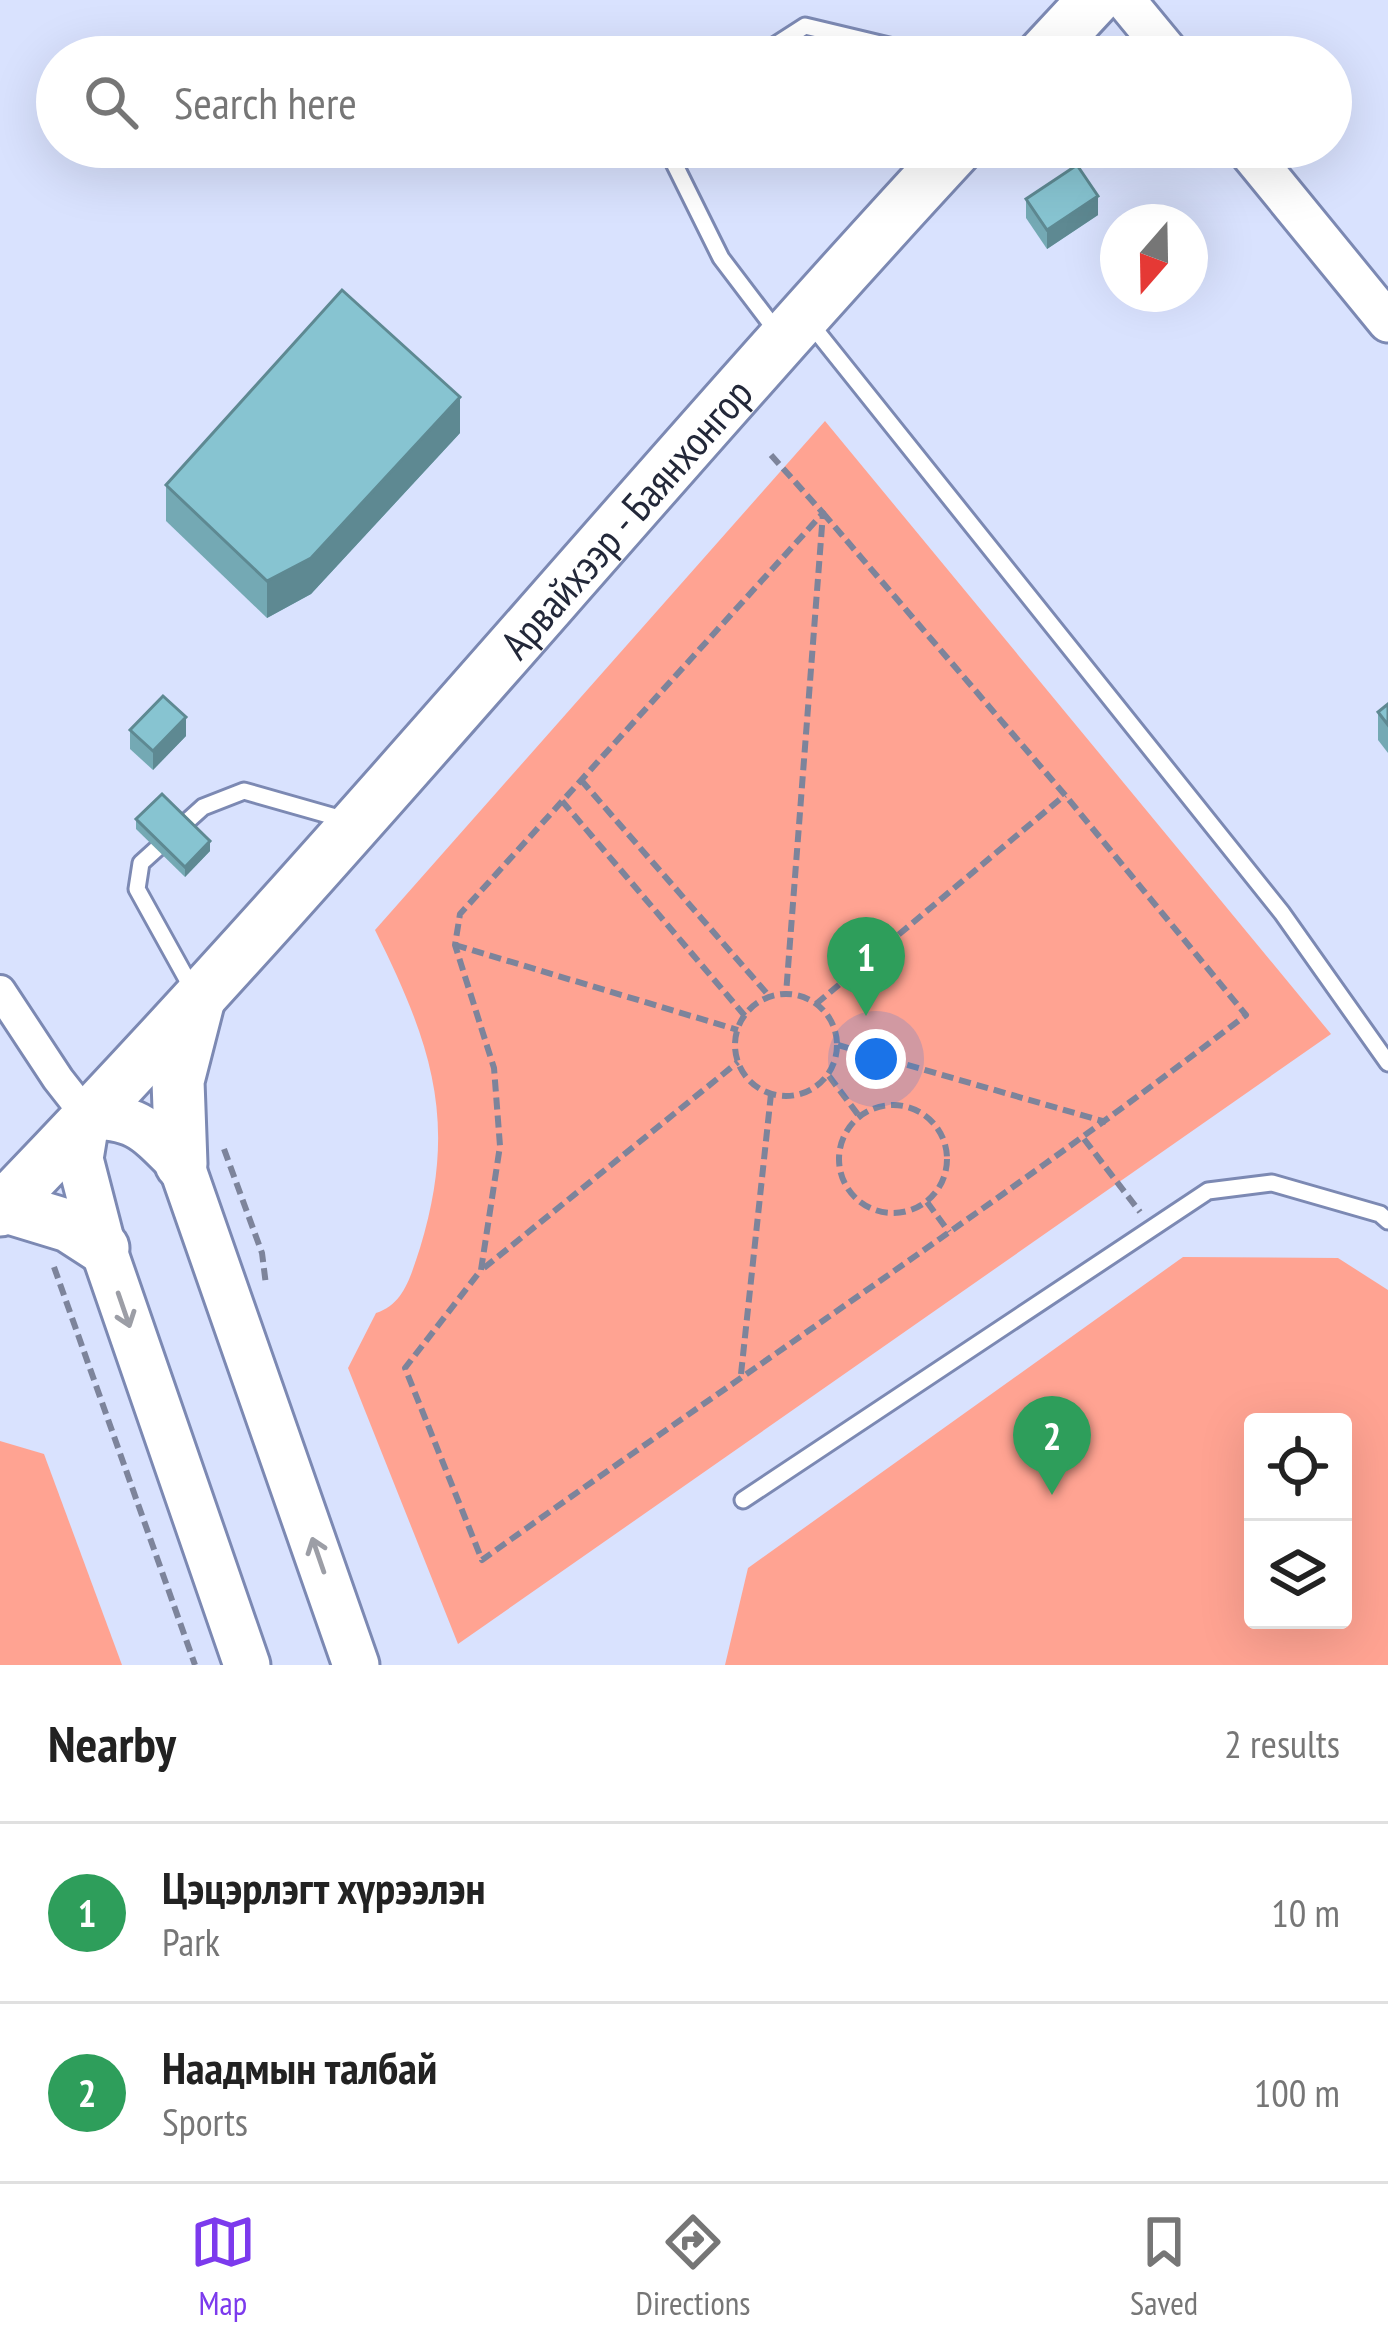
<!DOCTYPE html>
<meta charset="utf-8">
<style>
:root{--surface:#fff;--page:#f6f6f6;--text:#222;--muted:#767676;--line:#e0e0e0;--accent:#7c3aed}
body{margin:0;font-family:"PT Sans Narrow",sans-serif;background:var(--page);color:var(--text)}
.controls{position:absolute;right:36px;bottom:36px;display:grid;overflow:hidden;border-radius:12px;box-shadow:0 12px 48px #0002}
.controls button{width:108px;height:108px;display:grid;place-items:center;padding:0;border:0;border-bottom:3px solid var(--line);background:var(--surface);color:var(--text);font:60px sans-serif}
.compass{position:absolute;left:1100px;top:204px;width:108px;height:108px;border-radius:50%;background:var(--surface);box-shadow:0 12px 48px #0002;rotate:200deg}
.you{position:absolute;left:876px;top:1059px;width:42px;height:42px;margin:-30px;border:9px solid #fff;border-radius:50%;background:#1a73e8;box-shadow:0 0 0 18px #1a73e833}
.badge{display:grid;place-items:center;width:78px;height:78px;border-radius:50%;background:var(--accent);color:#fff;font-size:39px;font-weight:700}
.pin{position:absolute;translate:-50% -99px;filter:drop-shadow(0 3px 6px #0008)}
.pin::after{content:'';position:absolute;top:63px;width:42px;height:36px;background:inherit;clip-path:polygon(0 0,100% 0,50% 100%)}
.list{margin:0;padding:0;list-style:none}
h2{display:flex;justify-content:space-between;align-items:center;height:156px;margin:0;padding:0 48px;font-size:51px}
h2 small{font-size:39px;font-weight:400;color:var(--muted)}
.list li{display:grid;grid-template-columns:78px 1fr auto;gap:36px;align-items:center;box-sizing:border-box;height:180px;padding:0 48px;border-top:3px solid var(--line)}
.list b{display:block;font-size:45px;white-space:nowrap}
.list p{margin:0;font-size:39px;white-space:nowrap;color:var(--muted)}
.list em{font-size:39px;font-style:normal;color:var(--muted)}
.icon{flex:none;width:66px;height:66px;fill:none;stroke:currentColor;stroke-width:2;stroke-linecap:round;stroke-linejoin:round}
.map{position:relative;flex:none;width:1388px;height:1665px;overflow:hidden}
.search{position:absolute;background:var(--surface);box-shadow:0 12px 48px #0002;left:36px;right:36px;top:36px;height:132px;display:flex;align-items:center;gap:30px;box-sizing:border-box;padding:0 42px;border-radius:66px;color:var(--muted);font-size:45px}
.sheet{height:516px;background:var(--surface)}
nav{display:flex;justify-content:space-around;align-items:center;box-sizing:border-box;height:168px;border-top:3px solid var(--line);background:var(--surface);font-size:33px;color:var(--muted)}
nav a{display:grid;justify-items:center;gap:6px}
nav .on{color:var(--accent)}
.map>svg:first-child{display:block}
.green{fill:#ffa392;fill-rule:evenodd}
.lines{fill:none;stroke-linecap:round;stroke-linejoin:round}
.service-casing{stroke:#7c89b3;stroke-width:21}
.minor-casing{stroke:#7c89b3;stroke-width:36}
.tertiary-casing{stroke:#7c89b3;stroke-width:45}
.secondary-casing{stroke:#7c89b3;stroke-width:51}
.trunk-casing{stroke:#7c89b3;stroke-width:57}
.path{stroke:#7d849b;stroke-width:6;stroke-dasharray:12 6;stroke-linecap:butt}
.service{stroke:#fff;stroke-width:15}
.minor{stroke:#fff;stroke-width:30}
.tertiary{stroke:#fff;stroke-width:39}
.secondary{stroke:#fff;stroke-width:45}
.trunk{stroke:#fff;stroke-width:51}
.wall{fill:#74a9b4}
.shaded-wall{fill:#5e8992}
.building{fill:#87c4d1;stroke:#5e8992;stroke-width:3}
.oneway{stroke:#9c9ea6}
.labels{text-anchor:middle;dominant-baseline:central;stroke-width:9;stroke-linejoin:round;paint-order:stroke}
.street-label{font-size:42px;fill:#232839;stroke:#d9e2fe}
</style>
<div class="map">
<svg width="1388" height="1665" viewBox="0 0 1388 1665">
<rect width="100%" height="100%" fill="#d9e2fe"/>
<!-- green -->
<g class="green">
<path d="M825 421 1331 1034 458 1644 348 1368 376 1313C405 1304 411 1274 420 1248 459 1121 431 1043 375 930Z"/>
<path d="M1183 1257 1338 1258 1388 1290V1665H725L748 1568ZM1343 1422V1620H1253V1422Z"/>
<path d="M0 1441 44 1454 122 1665H0Z"/>
</g>
<g class="lines">
<!-- service casing -->
<g class="service-casing">
<g id="service">
<path d="M757 57 805 26 935 57"/>
<path d="M666 147 721 258 778 333"/>
<path d="M810 323 1282 913 1388 1063"/>
<path d="M194 992 137 889 141 863 203 807 244 791 346 820"/>
<path d="M743 1500 1208 1191 1272 1183 1380 1214 1388 1221"/>
</g>
</g>
<!-- minor casing -->
<g class="minor-casing">
<path id="minor" d="M0 991 58 1079 87 1116"/>
</g>
<!-- tertiary casing -->
<g class="tertiary-casing">
<g id="tertiary">
<path d="M1125 0 1172 57"/>
<path d="M1245 147 1388 322"/>
</g>
</g>
<!-- secondary casing -->
<g class="secondary-casing">
<path id="secondary" d="M247 1665 103 1248 80 1159 87 1116C137 1116 147 1130 181 1164L356 1665"/>
</g>
<!-- trunk casing -->
<g class="trunk-casing">
<g id="trunk">
<path d="M1041 57 1094 0"/>
<path d="M181 1164 178 1081 199 999"/>
<path d="M3 1206 69 1226 103 1248"/>
<path id="s1" d="M0 1210C332 867 634 497 958 147"/>
</g>
</g>
<!-- path -->
<g class="path">
<path d="M771 455 823 513 786 994"/>
<path d="M823 513 1065 795 1246 1015C998 1205 736 1378 482 1560L405 1368 481 1270 500 1146 494 1068 455 945 460 914Z"/>
<path d="M581 780 770 997"/>
<path d="M562 801 745 1016"/>
<path d="M455 945 738 1030"/>
<circle cx="786" cy="1045" r="51"/>
<path d="M816 1004 1065 795"/>
<path d="M838 1045 1106 1122"/>
<path d="M829 1076 859 1116"/>
<circle cx="893" cy="1159" r="54"/>
<path d="M1084 1139 1140 1212"/>
<path d="M224 1149 262 1253 266 1285"/>
<path d="M927 1202 949 1232"/>
<path d="M54 1267 195 1665"/>
<path d="M484 1268 738 1062"/>
<path d="M741 1374 771 1094"/>
</g>
<!-- service -->
<use href="#service" class="service"/>
<!-- minor -->
<use href="#minor" class="minor"/>
<!-- tertiary -->
<use href="#tertiary" class="tertiary"/>
<!-- secondary -->
<use href="#secondary" class="secondary"/>
<!-- trunk -->
<use href="#trunk" class="trunk"/>
</g>
<!-- wall -->
<g class="wall">
<path d="M1026 199 1098 215 1047 249 1026 218Z"/>
<path d="M460 433 311 594 267 618 166 521V485Z"/>
<path d="M1388 704V753L1378 740V712Z"/>
<path d="M130 730 186 736 153 770 130 749Z"/>
<path d="M136 819 210 851 185 877 136 829Z"/>
</g>
<!-- shaded-wall -->
<g class="shaded-wall">
<path d="M1098 196V215L1047 249V230Z"/>
<path d="M460 397V433L311 594 267 618V581Z"/>
<path d="M186 717V736L153 770V751Z"/>
<path d="M210 841V851L185 877V867Z"/>
</g>
<!-- building -->
<g class="building">
<path d="M1077 165 1098 196 1047 230 1026 199Z"/>
<path d="M342 290 460 397 311 558 267 581 166 485Z"/>
<path d="M163 696 186 717 153 751 130 730Z"/>
<path d="M1388 704V725L1378 712Z"/>
<path d="M162 794 210 841 185 867 136 819Z"/>
</g>
<!-- one-way arrows -->
<defs><path id="oneway-shaft" d="M-6 0H5M1.5-3L5.5 0L1.5 3" fill="none" stroke-width="1.6" stroke-linecap="round" stroke-linejoin="round" transform="scale(3)"/></defs>
<g class="oneway">
<use href="#oneway-shaft" transform="translate(124 1310) rotate(71)"/>
<use href="#oneway-shaft" transform="translate(318 1555) rotate(-109)"/>
</g>
<g class="labels">
<!-- street labels -->
<g class="street-label">
<text stroke="none"><textPath href="#s1" startOffset="933">Арвайхээр - Баянхонгор</textPath></text>
</g>
</g>
</svg>
<div class="controls">
<button><svg class="icon" aria-label="locate" viewBox="0 0 24 24"><circle cx="12" cy="12" r="6"/><path d="M12 2v4M12 18v4M2 12h4M18 12h4"/></svg></button>
<button><svg class="icon" aria-label="layers" viewBox="0 0 24 24"><path d="M12 4l9 5-9 5-9-5zM3 14l9 5 9-5"/></svg></button>
</div>
<svg class="compass" viewBox="-18 -18 36 36"><path d="M0-13l5 13h-10z" fill="#e53935"/><path d="M0 13l5-13h-10z" fill="#767676"/></svg>
<div class="you"></div>
<div class="pin badge" style="left:866px;top:1016px;background:#2e9e5b">1</div>
<div class="pin badge" style="left:1052px;top:1495px;background:#2e9e5b">2</div>
<div class="search"><svg class="icon" aria-label="search" viewBox="0 0 24 24"><circle cx="10" cy="10" r="6"/><path d="M15 15l6 6"/></svg>Search here</div>
</div>
<section class="sheet">
<h2>Nearby<small>2 results</small></h2>
<ul class="list">
<li><span class="badge" style="background:#2e9e5b">1</span><div><b>Цэцэрлэгт хүрээлэн</b><p>Park</p></div><em>10 m</em></li>
<li><span class="badge" style="background:#2e9e5b">2</span><div><b>Наадмын талбай</b><p>Sports</p></div><em>100 m</em></li>
</ul>
</section>
<nav>
<a class="on"><svg class="icon" aria-label="map" viewBox="0 0 24 24"><path d="M3 6l6-2 6 2 6-2v14l-6 2-6-2-6 2zM9 4v14M15 6v14"/></svg>Map</a>
<a><svg class="icon" aria-label="directions" viewBox="0 0 24 24"><path d="M12 3l9 9-9 9-9-9zM9 14v-3h6M13 9l2 2-2 2"/></svg>Directions</a>
<a><svg class="icon" aria-label="saved" viewBox="0 0 24 24"><path d="M7 4h10v16l-5-4-5 4z"/></svg>Saved</a>
</nav>
